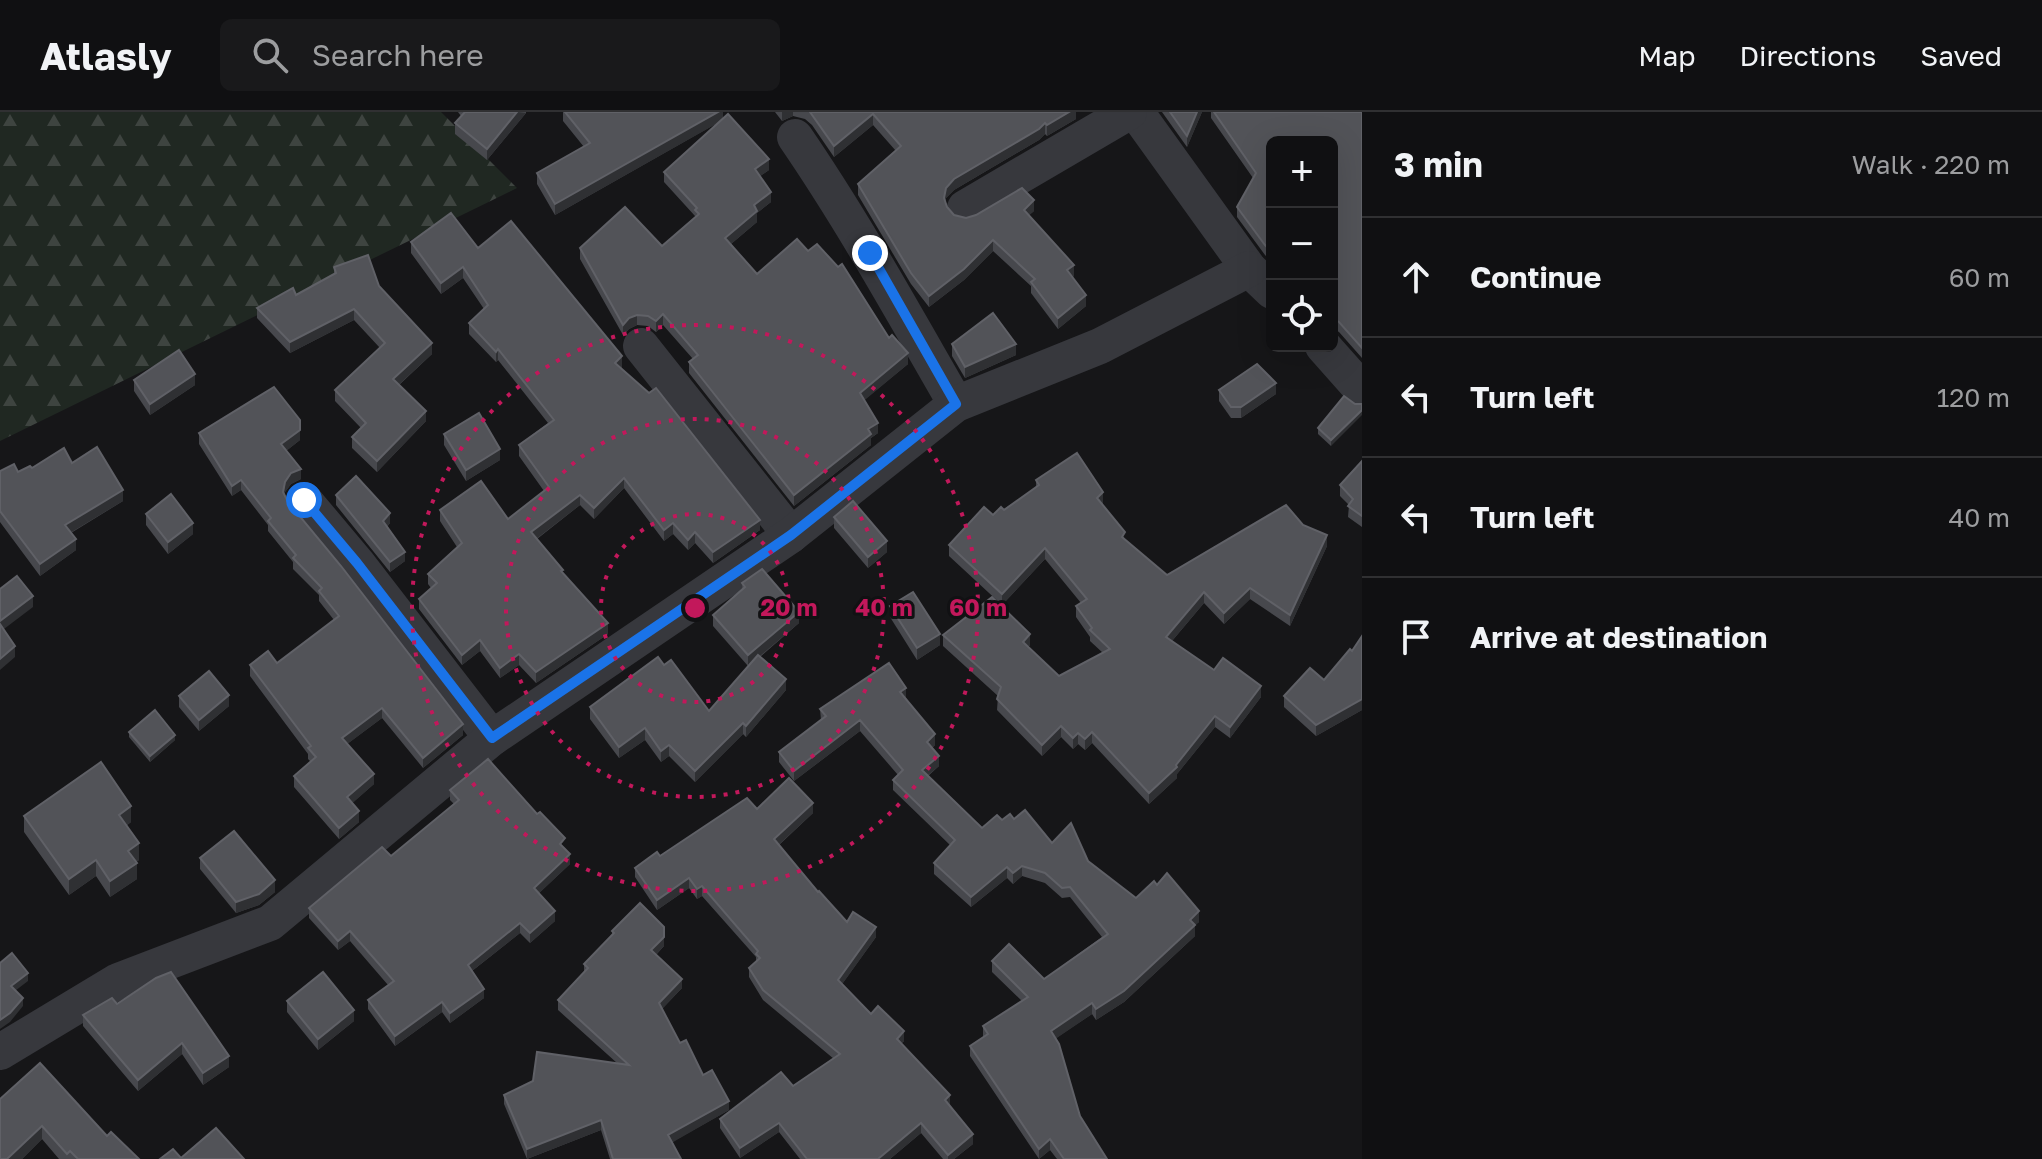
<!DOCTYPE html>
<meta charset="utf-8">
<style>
:root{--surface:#101012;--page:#19191b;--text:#f1f3f6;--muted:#9c9d9f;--line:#303032}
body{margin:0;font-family:"Golos Text",sans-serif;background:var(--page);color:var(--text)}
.controls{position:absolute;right:24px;top:24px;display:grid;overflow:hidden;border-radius:12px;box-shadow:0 8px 32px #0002}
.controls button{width:72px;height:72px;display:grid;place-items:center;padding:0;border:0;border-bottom:2px solid var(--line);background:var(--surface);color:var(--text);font:40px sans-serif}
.stop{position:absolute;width:24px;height:24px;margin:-18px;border:6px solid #1a73e8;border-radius:50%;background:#fff}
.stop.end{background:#1a73e8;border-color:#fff;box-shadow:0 2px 8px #0008}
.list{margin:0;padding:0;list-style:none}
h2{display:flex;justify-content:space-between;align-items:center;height:104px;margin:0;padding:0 32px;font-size:34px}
h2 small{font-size:26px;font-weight:400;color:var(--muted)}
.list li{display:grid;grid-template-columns:52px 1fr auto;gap:24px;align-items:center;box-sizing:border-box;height:120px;padding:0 32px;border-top:2px solid var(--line)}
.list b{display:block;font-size:30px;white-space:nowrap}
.list em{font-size:26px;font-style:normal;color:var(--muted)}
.icon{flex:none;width:44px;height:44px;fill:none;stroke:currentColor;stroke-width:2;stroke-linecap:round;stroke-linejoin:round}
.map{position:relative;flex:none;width:1362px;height:1047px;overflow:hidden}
header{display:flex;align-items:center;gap:48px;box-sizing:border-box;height:112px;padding:0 40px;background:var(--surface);border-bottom:2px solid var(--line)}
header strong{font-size:38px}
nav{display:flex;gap:44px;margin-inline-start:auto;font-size:28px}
.search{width:560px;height:72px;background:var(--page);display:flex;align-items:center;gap:20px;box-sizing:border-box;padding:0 28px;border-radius:12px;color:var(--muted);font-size:30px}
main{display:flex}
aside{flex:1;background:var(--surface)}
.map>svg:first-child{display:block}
.forest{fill:url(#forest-firs)}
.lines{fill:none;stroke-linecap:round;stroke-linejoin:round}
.minor{stroke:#37383d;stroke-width:36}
.wall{fill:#47484d}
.shaded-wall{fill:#2f3033}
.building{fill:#525358;stroke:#606167;stroke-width:2}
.route{stroke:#1a73e8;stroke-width:10}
.ring{fill:none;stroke:#c2185b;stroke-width:4;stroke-dasharray:4 8}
.centre{fill:#c2185b;stroke:#111113;stroke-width:4}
.ring-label{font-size:24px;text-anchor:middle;font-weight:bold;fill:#c2185b;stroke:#111113;stroke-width:6;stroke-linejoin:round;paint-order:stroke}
</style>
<header>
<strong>Atlasly</strong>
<div class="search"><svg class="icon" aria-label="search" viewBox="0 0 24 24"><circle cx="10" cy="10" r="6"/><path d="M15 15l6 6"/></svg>Search here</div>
<nav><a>Map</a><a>Directions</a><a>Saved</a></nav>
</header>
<main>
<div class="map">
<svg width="1362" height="1047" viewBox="0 0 1362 1047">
<defs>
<pattern id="forest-firs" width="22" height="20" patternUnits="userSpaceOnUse" patternTransform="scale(2)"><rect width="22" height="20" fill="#202822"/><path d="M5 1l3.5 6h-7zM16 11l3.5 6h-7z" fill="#3e4440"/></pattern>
</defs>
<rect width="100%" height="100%" fill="#161618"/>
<!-- forest -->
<path class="forest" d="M0 0H441L517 76 0 329Z"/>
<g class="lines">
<!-- minor -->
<g class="minor">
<path d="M1136 0 1249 157 1272 179"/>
<path d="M795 25C854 111 904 202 956 292"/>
<path d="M965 96 1129 0"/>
<path d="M641 234 791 423"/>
<path d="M1323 234 1362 278"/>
<path d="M304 388 357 451 492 626"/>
<path d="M0 940 118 869 270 811 492 626 791 423 956 292 1100 234 1249 157"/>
</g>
</g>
<!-- wall -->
<g class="wall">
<path d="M458 0H526V1L487 48 455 22V11L461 4Z"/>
<path d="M563 0H723V7L769 58 760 64 771 90 757 101V110L731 132 757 162 889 226 908 252 864 288 878 321 871 326V333L794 394 689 261V250L693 247 663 213 656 220 648 214 637 213 629 217 623 223 580 147V136L662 134 695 105V104L664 70V60L719 10 555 103 537 72V61L584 35 563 9Z"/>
<path d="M775 0H1076V7L1047 24 1045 22 1039 28 954 78 946 86 945 91 947 95 954 103 966 106 1034 99 1029 103 1074 164 1072 165 1086 194 1058 217 1031 181V174L993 139 964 168 929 195 911 172 858 83V72L896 39 873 13 834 45 812 13 805 7 793 4 782 9Z"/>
<path d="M1162 0H1202L1187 35Z"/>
<path d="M1211 0H1362V246L1339 220 1332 216V30H1272V150L1265 143 1237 105V95L1253 66 1211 6Z"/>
<path d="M411 130 478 136 622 255 621 256 760 418 713 451 695 431 688 438 673 422 664 429 624 376 594 407 580 393 537 427 608 522 536 571 519 553 500 566 480 539 462 553 419 497V487L431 476 428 472V462L457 435 440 409V398L508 407 544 379 519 344V333L548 311 498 248 496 250 469 222V211L484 197 463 166 441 182 411 141Z"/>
<path d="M334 155 379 174 432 242 399 273 426 309 377 360 352 336V325L361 316 335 289V278L380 236 354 208 290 241 257 206V196L296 183 334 162Z"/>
<path d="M952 232 1016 243 965 266 952 244Z"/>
<path d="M134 268 195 273 150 303 134 279Z"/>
<path d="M1219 278 1276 282 1241 306H1231L1219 289Z"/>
<path d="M1344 284 1331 334 1318 322V316Z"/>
<path d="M199 321 300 328 286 339 301 367 291 372 285 380 284 383 288 390 463 623 423 656 382 606 347 632 374 672 352 691 359 710 339 727 294 675V664L311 650 308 647V642L250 564V553L277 551 334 508 319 489V483L293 457V450L268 419V413L241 378 232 384 199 332Z"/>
<path d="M444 322 500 348 466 369 444 333Z"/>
<path d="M1362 349V415L1348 405 1349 393 1340 384V373Z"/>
<path d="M72 351 123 389 71 421 76 438 40 464 0 410V359L18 360 32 356Z"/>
<path d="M1036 368 1103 391 1102 392 1125 427 1167 463 1303 413 1327 434 1290 514 1250 487 1224 512 1204 491 1172 529 1214 558 1261 585 1230 626 1215 615 1177 662V666L1149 692 1092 631 1085 638 1078 632 1073 637 1061 625 1042 644 997 598 998 584 943 534V523L1030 533 1028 535 1059 564 1103 541 1090 529V525L1076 505V494L1081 491 1045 447 1002 493 949 444V433L1036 376Z"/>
<path d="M336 383 390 411 387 415 405 449 390 460 336 393Z"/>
<path d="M146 402 193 422 168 442 146 413Z"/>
<path d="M834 405 887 440 868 456 834 416Z"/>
<path d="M742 471 799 511 760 545 786 578 746 625 743 622 695 670 669 644 661 650 645 628 619 646 590 607V595L664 553 709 599 748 554 713 514V503L742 479Z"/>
<path d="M890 494 940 533 917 548 890 505Z"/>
<path d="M1362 524V598L1316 624 1284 595V584L1324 568 1352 539Z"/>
<path d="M179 584 229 594 199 619 179 595Z"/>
<path d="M906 586 935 633 932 636 939 654 928 664 982 716 1002 708 1014 707 1052 731 1088 749 1136 786 1199 810 1195 813V824L1124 890 1096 908 1092 902 1056 926 1080 1004 1107 1047H1057L1050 1038 1039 1047 970 944V934L983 925V914L1022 889 992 860V849L1044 867 1102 825 1070 785 1062 786 1045 771 1022 764 1013 772 1007 766 971 795 934 762V751L950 733 893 678V668L898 663 860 619 794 669 779 650V640L821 608 820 597Z"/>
<path d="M129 620 175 628 150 650 129 625Z"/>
<path d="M450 678 565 736 570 752 539 781 555 809 530 831 520 821 472 859 484 886 450 911 442 900 395 934 368 897V888L388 873 350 829 338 838 309 806V796L391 744 454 692 450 688Z"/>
<path d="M757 697 813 701 779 733 818 780 847 810 876 825 842 872 871 902 904 929 901 932 950 993 949 994 973 1032 954 1047H943L921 1021 890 1047H800L779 1020 740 1046 720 1016V1007L793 974 834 947 763 888 749 865V856L756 850V845L702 784 697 787 689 776 657 798 635 765V756Z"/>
<path d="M24 704 131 710 126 714 139 748 136 750 137 767 110 785 96 764 69 783 24 720Z"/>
<path d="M200 746 275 780 259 793 236 801 200 757Z"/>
<path d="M612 819 664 834 656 843 682 876 662 897 680 931 729 998 672 1030 681 1047H610L601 1018 527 1047 504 992V983L533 969 617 951 558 898V888L584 860V852L612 823Z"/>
<path d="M287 889 354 909 318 938 287 900Z"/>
<path d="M117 892 229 955 203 973 182 942 138 979 83 914V903Z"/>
<path d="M0 987 107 1024 139 1047H59L42 1027 22 1047H0Z"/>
</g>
<!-- shaded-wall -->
<g class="shaded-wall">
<path d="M517 0 526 1 487 48V37Z"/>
<path d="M718 0H723V8L555 103V92Z"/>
<path d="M782 0H793V4L782 9Z"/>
<path d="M1069 0H1076V7L1047 24V13Z"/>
<path d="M1197 0H1202L1187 35V24Z"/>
<path d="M873 2V13L834 45V34Z"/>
<path d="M1045 11V22L1039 28 954 78 946 86 944 97V86L946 76 954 67Z"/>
<path d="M769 47V58L755 68V57Z"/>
<path d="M771 80V90L757 101V110L725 137V126L754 93Z"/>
<path d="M1034 88V99L1024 108V98Z"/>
<path d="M993 128V139L964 168 929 195V184Z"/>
<path d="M1074 153V164L1067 169V158Z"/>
<path d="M463 155V166L441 182V171Z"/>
<path d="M1086 183V194L1058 217V206Z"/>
<path d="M354 197V208L290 241V230Z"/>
<path d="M663 202V213L656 220V209Z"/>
<path d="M637 203V213L629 217 623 223V213L629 206Z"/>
<path d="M432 231V242L393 278V267Z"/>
<path d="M1016 232V243L965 266V255Z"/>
<path d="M498 237V248L496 250V240Z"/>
<path d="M908 241V252L860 292V281Z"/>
<path d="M622 244V255L615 261V251Z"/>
<path d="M195 262V273L150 303V292Z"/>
<path d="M1276 271V282L1241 306V295Z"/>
<path d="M1362 298V303L1331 334V328Z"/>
<path d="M426 299V309L377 360V349Z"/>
<path d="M878 311V321L871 326V333L794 394V383L868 317Z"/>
<path d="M300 318V328L281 343V332Z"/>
<path d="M500 337V348L466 369V358Z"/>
<path d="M301 357V367L291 372 285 380 283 391 285 370 291 361Z"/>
<path d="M624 366V376L594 407V396Z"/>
<path d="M241 368V378L232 384V374Z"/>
<path d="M123 378V389L65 424V413Z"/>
<path d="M1103 380V391L1097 397V386Z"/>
<path d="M580 383V393L531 431V420Z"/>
<path d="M390 401V411L383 419V409Z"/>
<path d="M760 408V418L713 451V440Z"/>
<path d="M193 411V422L168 442V430Z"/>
<path d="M673 411V422L664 429V418Z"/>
<path d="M695 420V431L688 438V428Z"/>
<path d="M1327 423V434L1290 514V503Z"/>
<path d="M76 427V438L40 464V452Z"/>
<path d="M887 429V440L868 456V445Z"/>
<path d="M1045 436V447L1002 493V482Z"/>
<path d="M405 440V449L390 460V450Z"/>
<path d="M1250 476V487L1224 512V501Z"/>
<path d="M1204 480V491L1166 536V525Z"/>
<path d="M33 484V495L0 520V509Z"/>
<path d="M799 500V511L748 554V543Z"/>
<path d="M608 511V522L536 571V560Z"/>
<path d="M940 522V533L917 548V536Z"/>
<path d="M1030 522V533L1023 541V530Z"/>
<path d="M480 528V539L462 553V543Z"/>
<path d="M15 534V545L0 558V547Z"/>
<path d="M519 542V553L500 566V556Z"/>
<path d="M786 567V578L746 625V614Z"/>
<path d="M1261 574V585L1230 626V615Z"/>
<path d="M906 576V586L900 590V580Z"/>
<path d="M229 583V594L199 619V608Z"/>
<path d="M1362 587V598L1316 624V613Z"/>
<path d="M382 596V606L342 636V626Z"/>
<path d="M1215 604V615L1177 662V666L1149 692V681L1176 653Z"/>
<path d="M860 608V619L794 669V659Z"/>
<path d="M743 611V622L695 670V659Z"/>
<path d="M463 612V623L423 656V646Z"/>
<path d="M1061 614V625L1042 644V633Z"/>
<path d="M645 616V628L619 646V635Z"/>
<path d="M1092 620V631L1085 638V627Z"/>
<path d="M1078 621V632L1073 637V626Z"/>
<path d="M935 622V633L927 640V630Z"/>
<path d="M175 623V628L150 650V644Z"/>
<path d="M669 633V644L661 650V639Z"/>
<path d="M939 644V654L922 668V658Z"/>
<path d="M374 662V672L347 696V685Z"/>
<path d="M813 691V701L774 737V727Z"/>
<path d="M131 694V710L119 719V703Z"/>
<path d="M359 699V710L339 727V716Z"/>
<path d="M139 731V748L128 755V739Z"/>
<path d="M570 742V752L534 786V776Z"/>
<path d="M96 748V764L69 783V767Z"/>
<path d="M137 751V767L110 785V769Z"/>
<path d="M1022 754V764L1013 772V761Z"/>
<path d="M1007 755V766L971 795V785Z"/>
<path d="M689 766V776L657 798V788Z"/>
<path d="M275 768V780L259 793 236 801V790Z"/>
<path d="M702 774V784L697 787V777Z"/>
<path d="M555 799V809L530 831V821Z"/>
<path d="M1199 799V810L1190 818V808Z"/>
<path d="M520 811V821L468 862V853Z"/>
<path d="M1195 813V824L1124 890 1096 908V897Z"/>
<path d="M876 815V825L838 878V868Z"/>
<path d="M350 819V829L338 838V829Z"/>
<path d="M664 825V834L651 848V838Z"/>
<path d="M28 861V869L11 882V874Z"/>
<path d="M682 867V876L659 900V891Z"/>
<path d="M484 877V886L450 911V901Z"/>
<path d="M23 886V894L10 910 0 917V908Z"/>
<path d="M442 890V900L395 934V924Z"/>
<path d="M1092 891V902L1051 930V919Z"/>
<path d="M354 898V909L318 938V927Z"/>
<path d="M904 919V929L897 937V927Z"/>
<path d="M182 931V942L138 979V968Z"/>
<path d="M229 944V955L203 973V961Z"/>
<path d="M950 983V993L945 998V988Z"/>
<path d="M729 989V998L668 1033V1023Z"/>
<path d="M601 1008V1018L527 1047V1037Z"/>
<path d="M779 1011V1020L740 1046V1036Z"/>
<path d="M921 1011V1021L890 1047H878Z"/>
<path d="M42 1014V1027L22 1047H7Z"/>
<path d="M973 1022V1032L954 1047H948V1043Z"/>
<path d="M1050 1027V1038L1039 1047V1037Z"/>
</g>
<!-- building -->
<g class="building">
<path d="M465 0H517L487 37 455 11Z"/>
<path d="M565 0H718L555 92 537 61 590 31Z"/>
<path d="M810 0H1069L1047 13 1045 11 1039 17 954 67 946 76 944 86 947 95 954 103 966 106 976 103 1022 76 1034 88 1024 98 1074 153 1067 158 1086 183 1058 206 1031 170 1035 167 993 128 964 157 929 184 911 161 858 72 901 34 873 2 834 34Z"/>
<path d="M1170 0H1197L1187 24Z"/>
<path d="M1214 0H1362V236L1339 210 1332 206V30H1272V140L1265 133 1237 95 1256 61Z"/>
<path d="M728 2 769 47 755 57 771 80 754 93 757 99 725 126 757 162 797 127 808 139 817 132 838 155 842 152 889 226 892 223 908 241 860 281 878 311 868 317 871 322 794 383 689 250 698 243 663 202 656 209 648 204 637 203 629 206 623 213 580 136 625 95 662 134 699 102 695 98 697 96 664 60Z"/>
<path d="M451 101 478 136 511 109 622 244 615 251 649 281 656 276 760 408 713 440 695 420 688 428 673 411 664 418 624 366 594 396 580 383 531 420 563 458 561 459 608 511 536 560 519 542 500 556 480 528 462 543 419 487 437 471 428 462 462 431 440 398 481 369 508 407 549 375 519 333 554 308 498 237 496 240 469 211 488 193 463 155 441 171 411 130Z"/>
<path d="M368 143 379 174 432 231 393 267 426 299 377 349 352 325 366 311 335 278 385 231 354 197 290 230 257 196 293 176 296 183 336 161 334 155Z"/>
<path d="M993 201 1016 232 965 255 952 232Z"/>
<path d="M179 238 195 262 150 292 134 268Z"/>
<path d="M1257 252 1276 271 1241 295H1231L1219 278Z"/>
<path d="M274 275 300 308V318L281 332 301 357 291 361 285 370 283 380 288 390 341 454 463 612 423 646 382 596 342 626 374 662 347 685 359 699 339 716 294 664 316 645 308 636 311 634 250 553 268 539 277 551 339 504 319 479 322 476 293 446 296 443 268 409 271 406 241 368 232 374 199 321Z"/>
<path d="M1344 284 1355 292H1362V298L1331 328 1318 316Z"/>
<path d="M479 301 500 337 466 358 444 322Z"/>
<path d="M97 335 123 378 65 413 76 427 40 452 0 399V359L14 352 18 360 30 354 32 356 64 336 72 351Z"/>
<path d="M1077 341 1103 380 1097 386 1125 420 1122 425 1167 463 1286 393 1303 413 1327 423 1290 503 1250 476 1224 501 1204 480 1166 525 1214 558 1223 546 1261 574 1230 615 1215 604 1176 653 1177 655 1149 681 1092 620 1085 627 1078 621 1073 626 1061 614 1042 633 997 587 1001 575 943 523 992 485 1030 522 1023 530 1059 564 1110 537 1090 518 1092 516 1076 494 1087 487 1045 436 1002 482 949 433 984 395 993 403 1001 395 1004 398 1039 373 1036 368Z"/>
<path d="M1362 349V404L1348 394 1353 387 1340 373Z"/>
<path d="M356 364 390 401 383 409 405 440 390 450 336 383Z"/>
<path d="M171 382 193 411 168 430 146 402Z"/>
<path d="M853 389 887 429 868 445 834 405Z"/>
<path d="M762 457 799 500 748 543 713 503 745 475 742 471Z"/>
<path d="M17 464 33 484 0 509V477Z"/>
<path d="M913 480 940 522 917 536 890 494Z"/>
<path d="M0 512 15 534 0 547Z"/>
<path d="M1362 524V587L1316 613 1284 584 1310 556 1324 568 1350 537 1352 539Z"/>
<path d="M758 543 786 567 746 614 743 611 695 659 669 633 661 639 645 616 619 635 590 595 658 545 664 553 671 548 709 599Z"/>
<path d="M889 551 906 576 900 580 935 622 927 630 939 644 922 658 982 716 997 703 1002 708 1010 702 1014 707 1025 698 1052 731 1071 711 1088 749 1136 786 1154 769 1157 773 1167 761 1199 799 1190 808 1195 813 1124 879 1096 897 1092 891 1051 919 1059 932 1080 1004 1107 1047H1064L1050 1027 1039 1037 970 934 988 922 983 914 1028 885 992 849 1009 832 1044 867 1108 822 1070 775 1062 776 1045 761 1022 754 1013 761 1007 755 971 785 934 751 955 728 893 668 903 658 860 608 794 659 779 640 826 604 820 597Z"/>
<path d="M209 559 229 583 199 608 179 584Z"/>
<path d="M155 598 175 623 150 644 129 620Z"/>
<path d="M488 647 537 702 540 700 565 726 560 732 570 742 534 776 555 799 530 821 520 811 468 853 484 877 450 901 442 890 395 924 368 888 394 869 350 819 338 829 309 796 382 735 391 744 459 688 450 678Z"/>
<path d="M101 650 131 694 119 703 139 731 128 739 137 751 110 769 96 748 69 767 24 704Z"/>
<path d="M789 666 813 691 774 727 818 780 819 779 847 810 853 800 876 815 838 868 871 902 878 894 904 919 897 927 950 983 945 988 973 1022 948 1043 921 1011 878 1047H807L779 1011 740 1036 720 1007 781 960 793 974 840 942 763 878 749 856 760 846 756 842 758 839 702 774 697 777 689 766 657 788 635 756 657 740 660 744 747 686 757 697Z"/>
<path d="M234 719 275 768 259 782 236 790 200 746Z"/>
<path d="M640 791 664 815V825L651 838 682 867 659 891 680 931 686 928 703 963 712 958 729 989 668 1023 681 1047H613L601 1008 527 1037 504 983 533 969 537 940 629 953 558 888 588 856 584 852 614 821 612 819Z"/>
<path d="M12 841 28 861 11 874 23 886 10 901 0 908V851Z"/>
<path d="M171 860 229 944 203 961 182 931 138 968 83 903 112 886 117 892 156 866Z"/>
<path d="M323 860 354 898 318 927 287 889Z"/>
<path d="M40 951 107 1024 111 1020 139 1047H78L70 1039 67 1042 42 1014 7 1047H0V987Z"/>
<path d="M216 1016 244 1047H160L173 1037 181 1046Z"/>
</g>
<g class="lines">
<!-- route -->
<path class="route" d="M304 388 357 451 492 626 791 423 956 292 870 141"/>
</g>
<!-- distance rings -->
<g class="ring">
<circle cx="695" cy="496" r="94"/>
<circle cx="695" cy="496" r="189"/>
<circle cx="695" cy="496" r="283"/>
</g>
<circle cx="695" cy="496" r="12" class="centre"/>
<g class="ring-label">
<text x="789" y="504">20 m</text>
<text x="884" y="504">40 m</text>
<text x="978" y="504">60 m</text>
</g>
</svg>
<div class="controls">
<button>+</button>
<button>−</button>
<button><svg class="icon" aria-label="locate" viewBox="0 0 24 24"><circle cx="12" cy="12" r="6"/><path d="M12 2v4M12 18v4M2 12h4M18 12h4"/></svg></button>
</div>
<div class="stop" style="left:304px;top:388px"></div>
<div class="stop end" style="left:870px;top:141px"></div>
</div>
<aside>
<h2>3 min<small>Walk · 220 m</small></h2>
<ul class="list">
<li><svg class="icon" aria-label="ahead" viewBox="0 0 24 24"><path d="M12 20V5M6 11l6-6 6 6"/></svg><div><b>Continue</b></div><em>60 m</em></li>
<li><svg class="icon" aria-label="left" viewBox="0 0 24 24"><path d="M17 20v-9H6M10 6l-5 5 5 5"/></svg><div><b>Turn left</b></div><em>120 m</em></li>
<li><svg class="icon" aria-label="left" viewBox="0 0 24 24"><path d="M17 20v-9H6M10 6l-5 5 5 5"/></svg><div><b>Turn left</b></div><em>40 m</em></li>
<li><svg class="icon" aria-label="arrive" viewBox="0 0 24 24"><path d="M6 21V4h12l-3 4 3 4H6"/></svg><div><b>Arrive at destination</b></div></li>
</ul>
</aside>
</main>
